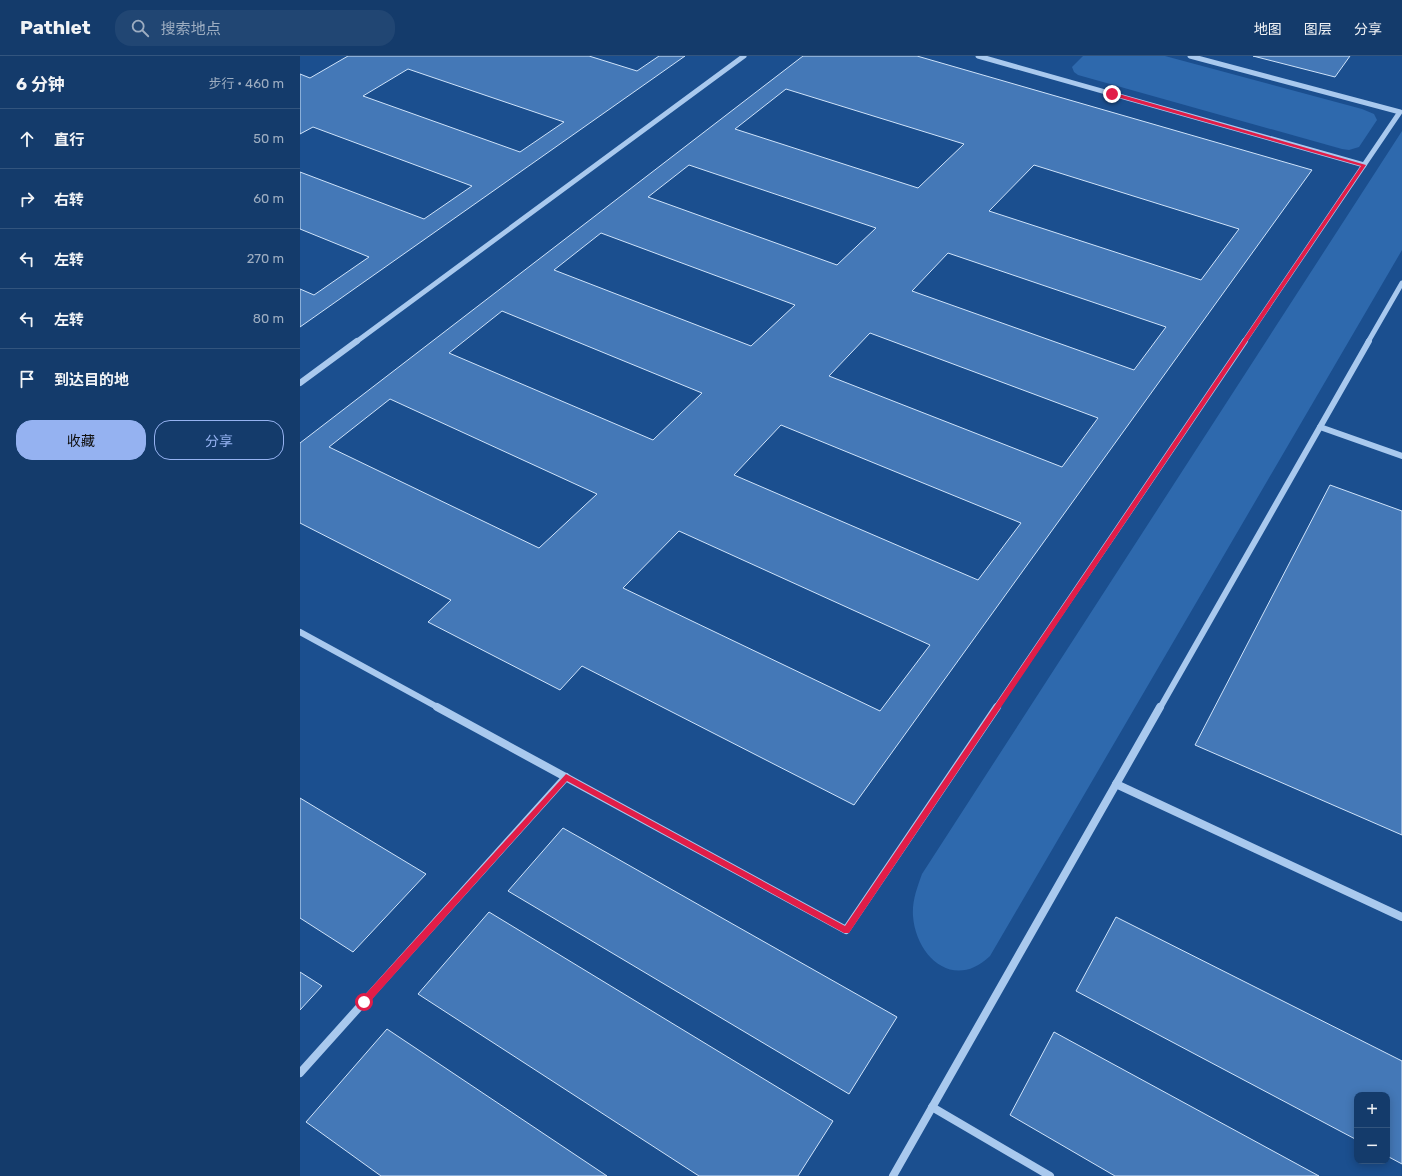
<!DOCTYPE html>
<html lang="zh">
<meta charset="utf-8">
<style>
:root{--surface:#143b6b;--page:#214673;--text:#f1f3f6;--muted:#9dadc1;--line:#33557e;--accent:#95b2f1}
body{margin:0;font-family:Rubik,"Noto Sans SC",sans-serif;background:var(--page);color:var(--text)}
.controls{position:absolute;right:12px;bottom:12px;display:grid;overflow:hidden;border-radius:8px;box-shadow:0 2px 10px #0003}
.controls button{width:36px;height:36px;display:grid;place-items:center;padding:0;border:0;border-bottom:1px solid var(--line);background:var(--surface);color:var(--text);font:20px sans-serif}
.stop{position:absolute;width:12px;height:12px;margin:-9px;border:3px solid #e11d48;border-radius:50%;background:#fff}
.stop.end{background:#e11d48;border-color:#fff;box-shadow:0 1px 4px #0008}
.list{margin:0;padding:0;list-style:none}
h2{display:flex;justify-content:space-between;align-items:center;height:52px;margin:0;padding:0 16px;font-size:17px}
h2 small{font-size:13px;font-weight:400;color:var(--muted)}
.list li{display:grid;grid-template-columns:26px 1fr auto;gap:12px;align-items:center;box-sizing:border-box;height:60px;padding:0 16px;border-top:1px solid var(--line)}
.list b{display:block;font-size:15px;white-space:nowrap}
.list em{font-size:13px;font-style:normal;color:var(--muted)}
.actions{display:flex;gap:8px;padding:12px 16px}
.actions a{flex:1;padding:9px 0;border:1px solid var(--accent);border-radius:16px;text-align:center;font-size:14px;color:var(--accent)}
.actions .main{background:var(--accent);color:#111}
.icon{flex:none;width:22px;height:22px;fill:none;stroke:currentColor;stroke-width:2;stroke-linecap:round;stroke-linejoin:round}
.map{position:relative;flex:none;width:1102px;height:1120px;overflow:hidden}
header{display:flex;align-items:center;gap:24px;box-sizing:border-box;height:56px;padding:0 20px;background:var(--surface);border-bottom:1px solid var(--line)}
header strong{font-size:19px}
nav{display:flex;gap:22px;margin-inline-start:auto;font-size:14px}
.search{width:280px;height:36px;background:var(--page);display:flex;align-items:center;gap:10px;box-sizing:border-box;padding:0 14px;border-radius:16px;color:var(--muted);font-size:15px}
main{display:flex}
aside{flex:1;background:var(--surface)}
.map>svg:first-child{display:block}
.green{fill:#2e69ad}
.building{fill:#4478b7;stroke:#cfe3fa;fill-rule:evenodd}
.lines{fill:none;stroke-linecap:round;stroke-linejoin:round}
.minor-far2{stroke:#a9c9ee;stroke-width:5}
.minor-far1{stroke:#a9c9ee;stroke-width:6}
.minor{stroke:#a9c9ee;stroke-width:8}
.route{fill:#e11d48}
</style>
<header>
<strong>Pathlet</strong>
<div class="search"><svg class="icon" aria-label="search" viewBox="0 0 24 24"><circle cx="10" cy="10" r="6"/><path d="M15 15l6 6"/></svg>搜索地点</div>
<nav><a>地图</a><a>图层</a><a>分享</a></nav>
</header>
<main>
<aside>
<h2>6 分钟<small>步行 · 460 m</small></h2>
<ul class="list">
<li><svg class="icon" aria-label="ahead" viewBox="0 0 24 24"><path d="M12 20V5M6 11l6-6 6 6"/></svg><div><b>直行</b></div><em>50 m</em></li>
<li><svg class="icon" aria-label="right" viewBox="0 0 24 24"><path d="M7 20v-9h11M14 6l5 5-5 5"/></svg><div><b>右转</b></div><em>60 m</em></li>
<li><svg class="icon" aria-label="left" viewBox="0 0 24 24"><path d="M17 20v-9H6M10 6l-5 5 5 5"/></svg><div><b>左转</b></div><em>270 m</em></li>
<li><svg class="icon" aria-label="left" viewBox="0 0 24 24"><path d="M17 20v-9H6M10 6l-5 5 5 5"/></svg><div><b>左转</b></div><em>80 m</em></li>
<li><svg class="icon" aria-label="arrive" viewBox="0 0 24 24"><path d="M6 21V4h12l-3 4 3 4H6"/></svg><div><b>到达目的地</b></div></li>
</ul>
<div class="actions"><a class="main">收藏</a><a>分享</a></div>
</aside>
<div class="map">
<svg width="1102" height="1120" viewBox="0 0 1102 1120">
<rect width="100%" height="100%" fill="#1b4f8f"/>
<!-- green -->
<g class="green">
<path d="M783 0H865L1062 53 1074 58 1077 64 1059 91 1049 94 1042 93 778 19 774 16 772 11Z"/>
<path d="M1102 75V194L690 900C654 935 616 901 613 860 612 845 617 832 622 818Z"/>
</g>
<!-- building -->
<g class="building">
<path d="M48 0H289L337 15 359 0H385L0 271V233L14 239 69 201 0 173V116L124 163 172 130 13 71 0 78V18L10 22ZM108 13 264 66 220 96 63 40Z"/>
<path d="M503 0H617L1012 114 554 749 282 610 260 634 128 566 151 544 0 467V387ZM486 33 664 88 618 132 435 73ZM389 109 576 172 537 209 348 141ZM734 109 939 173 901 224 689 155ZM301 177 495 249 451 290 254 214ZM648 197 866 271 834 314 612 235ZM202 255 402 337 353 384 149 297ZM570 277 798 362 762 411 529 320ZM90 343 297 438 239 492 29 391ZM481 369 721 467 678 524 434 419ZM379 475 630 589 580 655 323 532Z"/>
<path d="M953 0H1050L1035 21Z"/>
<path d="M1030 429 1102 455V779L895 689Z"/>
<path d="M0 742 126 818 53 896 0 862Z"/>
<path d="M263 772 597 961 549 1038 208 835Z"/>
<path d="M189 856 533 1065 498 1120H399L118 938Z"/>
<path d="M816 861 1102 1005V1108L1087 1100V1039H1057V1084L776 935Z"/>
<path d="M0 916 22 930 0 954Z"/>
<path d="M87 973 307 1120H81L6 1066Z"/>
<path d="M754 976 1019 1120H815L710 1059Z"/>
</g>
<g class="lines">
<!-- minor-far2 -->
<g class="minor-far2">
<path d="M678 0 1064 109"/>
<path d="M890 0 1100 56 944 286"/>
<path d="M56 286 444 0"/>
<path d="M1068 286 1102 227"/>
</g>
<!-- minor-far1 -->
<g class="minor-far1">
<path d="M0 327 57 285"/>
<path d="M1020 371 1102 400"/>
<path d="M0 576 139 652"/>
<path d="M696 652 945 285"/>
<path d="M860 652 1069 285"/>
</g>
<!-- minor -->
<g class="minor">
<path d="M137 651 546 874 697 651"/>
<path d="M816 728 1102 861"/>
<path d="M0 1017 266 721"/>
<path d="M632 1051 750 1120"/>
<path d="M593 1120 860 651"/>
</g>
</g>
<!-- route -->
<path class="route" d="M812 36 1066 109 549 877H544L267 725 67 949H61V943L266 718 545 870 1061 110 810 39Z"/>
</svg>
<div class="controls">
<button>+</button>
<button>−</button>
</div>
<div class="stop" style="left:64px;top:946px"></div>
<div class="stop end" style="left:812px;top:38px"></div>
</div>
</main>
